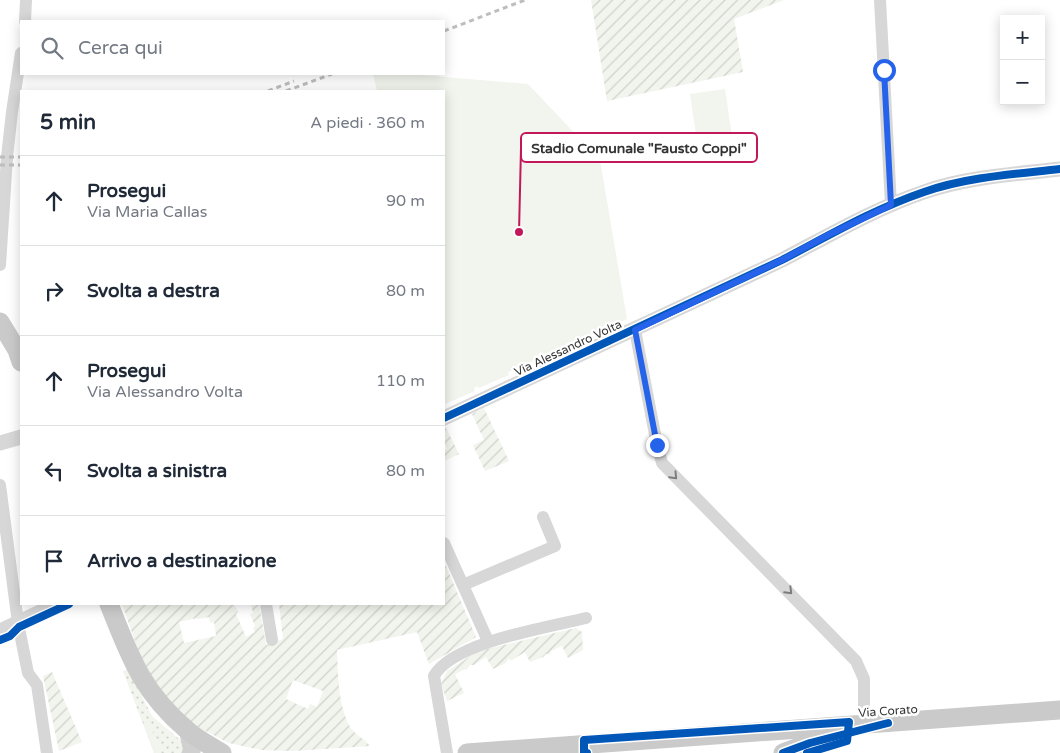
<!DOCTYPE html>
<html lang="it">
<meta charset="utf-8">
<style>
:root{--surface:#fff;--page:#f6f6f7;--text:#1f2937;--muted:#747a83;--line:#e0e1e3}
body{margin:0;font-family:"Varela Round",sans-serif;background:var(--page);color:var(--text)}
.controls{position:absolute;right:15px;top:15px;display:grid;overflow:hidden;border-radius:0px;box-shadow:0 2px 12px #0003}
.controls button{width:45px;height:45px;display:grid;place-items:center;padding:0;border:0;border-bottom:1px solid var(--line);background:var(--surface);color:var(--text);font:25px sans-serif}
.stop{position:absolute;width:15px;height:15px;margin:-11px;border:4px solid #2563eb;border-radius:50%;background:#fff}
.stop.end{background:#2563eb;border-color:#fff;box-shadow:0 1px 5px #0008}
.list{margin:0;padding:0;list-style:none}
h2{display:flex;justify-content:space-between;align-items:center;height:65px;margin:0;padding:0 20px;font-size:21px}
h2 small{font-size:16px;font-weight:400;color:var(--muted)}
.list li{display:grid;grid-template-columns:32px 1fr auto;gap:15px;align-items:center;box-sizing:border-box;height:90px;padding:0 20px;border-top:1px solid var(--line)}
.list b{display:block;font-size:19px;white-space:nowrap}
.list p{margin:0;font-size:16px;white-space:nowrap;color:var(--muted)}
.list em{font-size:16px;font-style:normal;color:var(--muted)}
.icon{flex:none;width:28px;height:28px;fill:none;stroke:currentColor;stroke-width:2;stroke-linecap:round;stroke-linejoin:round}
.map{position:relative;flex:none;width:1060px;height:753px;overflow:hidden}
.search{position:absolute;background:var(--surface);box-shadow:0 2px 12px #0003;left:20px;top:20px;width:425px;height:55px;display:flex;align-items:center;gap:12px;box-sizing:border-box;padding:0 18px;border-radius:0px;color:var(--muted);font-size:19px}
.panel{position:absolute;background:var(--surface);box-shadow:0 2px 12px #0003;left:20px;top:90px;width:425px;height:515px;border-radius:0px}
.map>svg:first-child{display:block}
.grass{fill:url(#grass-dots)}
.garden{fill:url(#garden-furrows);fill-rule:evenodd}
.pitch{fill:#f1f5ed}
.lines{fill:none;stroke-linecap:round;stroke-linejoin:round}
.minor{stroke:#d7d7d7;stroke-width:12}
.tertiary{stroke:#d7d7d7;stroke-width:15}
.secondary{stroke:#d0d0d0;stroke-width:18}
.primary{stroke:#cacaca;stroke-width:19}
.rail{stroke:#bebebe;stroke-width:3;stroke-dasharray:5 4;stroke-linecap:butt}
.cycleway-casing{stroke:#fff;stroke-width:11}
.cycleway{stroke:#0057b8;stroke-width:8}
.oneway{stroke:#7d7d7d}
.route{stroke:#2563eb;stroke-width:6}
.labels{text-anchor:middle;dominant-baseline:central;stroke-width:5;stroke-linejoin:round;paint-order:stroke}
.street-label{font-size:12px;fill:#333;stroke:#fff}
.leader{fill:none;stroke:#c2185b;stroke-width:2}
.callout-dot{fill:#c2185b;stroke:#fff;stroke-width:2}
.callout{fill:#fff;stroke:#c2185b;stroke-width:2}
.callout-label{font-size:14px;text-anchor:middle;font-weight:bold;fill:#333}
</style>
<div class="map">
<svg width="1060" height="753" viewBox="0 0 1060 753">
<defs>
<pattern id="grass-dots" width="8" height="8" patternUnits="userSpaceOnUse" patternTransform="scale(1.25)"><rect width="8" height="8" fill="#f1f5ed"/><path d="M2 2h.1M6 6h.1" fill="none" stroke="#cfd2cc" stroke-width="1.8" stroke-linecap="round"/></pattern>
<pattern id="garden-furrows" width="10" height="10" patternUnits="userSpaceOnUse" patternTransform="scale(1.25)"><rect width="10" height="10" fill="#f1f5ed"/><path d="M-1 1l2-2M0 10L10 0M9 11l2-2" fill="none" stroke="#cfd2cc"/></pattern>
</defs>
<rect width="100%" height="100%" fill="#fff"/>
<!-- grass -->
<path class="grass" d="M128 669 152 716 185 744 182 753H154L123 671Z"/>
<!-- garden -->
<g class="garden">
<path d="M591 0H784L734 19 743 72 607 101Z"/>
<path d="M484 408 509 461 485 471 473 445 484 440 472 414Z"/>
<path d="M445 426 459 454 444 461V451L447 449 444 442V427Z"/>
<path d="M446 566 476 637 429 664 417 632 337 650C338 675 338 705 350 727 354 734 365 739 370 746L293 751 261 750 229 743 190 723 161 693 142 661 122 604H234L238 612 236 614 246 637 255 632 253 628 255 626 250 614 253 613 251 604H259L266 645 283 639 279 604H444V567ZM209 617 210 623 214 622 216 636 184 643 179 622 197 618 198 619ZM293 680 323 691 317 707 310 704 308 709 286 699Z"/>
<path d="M576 628 582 632 583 650 568 658 562 646 551 651 550 654H546L543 657 530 662 525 652 512 660 508 659 506 663 493 669 486 657 474 665H470L466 670 465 669 455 674 464 693 447 701 441 684 447 671 478 651Z"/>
<path d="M52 672 82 742 59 751 43 676Z"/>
</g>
<!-- pitch -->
<g class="pitch">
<path d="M373 74H407L528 84 600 160 627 319 508 372 509 375 479 388 478 386 474 388 475 391 445 404 444 401V91H377Z"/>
<path d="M725 89 735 157 700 162 690 94Z"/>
<path d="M149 722 161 753H154L144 724Z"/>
</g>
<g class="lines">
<!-- minor -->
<g class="minor">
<path d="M880 0 891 205"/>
<path d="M25 21 26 0"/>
<path d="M0 265 7 157 12 112 21 53"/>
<path d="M635 330 657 445 662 463 856 661 864 679V725"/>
<path d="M0 485 18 623 28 673 37 685 47 753"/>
<path d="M444 543 488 641"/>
<path d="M463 585 555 546 543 517"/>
<path d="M266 604 272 640"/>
<path d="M447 753 434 676C453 642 549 627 586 618"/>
</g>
<!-- tertiary -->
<g class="tertiary">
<path d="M444 418 782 260C828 236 874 209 924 192 966 177 1016 174 1060 169"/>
<path d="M0 443 21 437"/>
<path d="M0 631 57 604"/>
</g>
<!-- secondary -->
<path class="secondary" d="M188 731 192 749 191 753"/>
<!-- primary -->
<g class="primary">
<path d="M0 322 17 350 21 362"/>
<path d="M109 604C130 657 142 692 187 730 197 739 211 746 222 753"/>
<path d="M467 753 1060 710"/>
<path d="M783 753 810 743 842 735"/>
</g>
<!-- rail -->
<g class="rail">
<path d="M444 31 525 0"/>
<path d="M268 91 294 81"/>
<path d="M286 91 332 74"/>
<path d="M0 157H21"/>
<path d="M0 165H21"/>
</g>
<!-- cycleway casing -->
<g class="cycleway-casing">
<g id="cycleway">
<path d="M444 418 782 260C828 236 874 209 924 192 966 177 1016 174 1060 169"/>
<path d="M0 640 10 636 19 627 69 604"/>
<path d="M587 753H584V740L849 722 847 741 807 753"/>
<path d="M783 753 810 743 888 723"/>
</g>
</g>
<!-- cycleway -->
<use href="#cycleway" class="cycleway"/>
</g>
<!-- one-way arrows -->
<defs><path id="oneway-chevron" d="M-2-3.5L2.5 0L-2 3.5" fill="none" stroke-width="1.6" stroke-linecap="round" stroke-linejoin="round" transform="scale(1.25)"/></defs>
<g class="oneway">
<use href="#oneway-chevron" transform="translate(674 476) rotate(46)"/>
<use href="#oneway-chevron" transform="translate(789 591) rotate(45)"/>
</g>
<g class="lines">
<!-- route -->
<path class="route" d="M657 445 635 330 782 260 830 234 891 205 884 70"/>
</g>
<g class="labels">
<!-- street labels -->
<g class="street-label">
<text transform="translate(568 348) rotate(-25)">Via Alessandro Volta</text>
<text transform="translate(888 711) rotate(-4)">Via Corato</text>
</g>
</g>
<!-- callouts -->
<path class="leader" d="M519 232L521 148"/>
<circle class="callout-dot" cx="519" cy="232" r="5"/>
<rect class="callout" x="521" y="133" width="236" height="29" rx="5"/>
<g class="callout-label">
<text x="639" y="153">Stadio Comunale "Fausto Coppi"</text>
</g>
</svg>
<div class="controls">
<button>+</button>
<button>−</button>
</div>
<div class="stop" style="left:884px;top:70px"></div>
<div class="stop end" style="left:657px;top:445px"></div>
<div class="search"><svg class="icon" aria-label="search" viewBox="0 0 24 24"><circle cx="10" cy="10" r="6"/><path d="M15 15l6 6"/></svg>Cerca qui</div>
<section class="panel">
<h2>5 min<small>A piedi · 360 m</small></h2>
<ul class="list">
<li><svg class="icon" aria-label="ahead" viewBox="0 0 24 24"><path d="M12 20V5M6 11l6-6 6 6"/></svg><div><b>Prosegui</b><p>Via Maria Callas</p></div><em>90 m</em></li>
<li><svg class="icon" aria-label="right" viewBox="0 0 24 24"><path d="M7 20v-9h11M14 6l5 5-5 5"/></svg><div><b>Svolta a destra</b></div><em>80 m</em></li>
<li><svg class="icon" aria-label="ahead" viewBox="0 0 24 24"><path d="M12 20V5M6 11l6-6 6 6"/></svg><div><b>Prosegui</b><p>Via Alessandro Volta</p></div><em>110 m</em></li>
<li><svg class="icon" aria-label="left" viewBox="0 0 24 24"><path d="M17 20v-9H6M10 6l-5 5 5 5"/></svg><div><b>Svolta a sinistra</b></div><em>80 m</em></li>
<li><svg class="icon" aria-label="arrive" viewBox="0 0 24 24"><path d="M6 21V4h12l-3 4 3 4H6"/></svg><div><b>Arrivo a destinazione</b></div></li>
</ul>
</section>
</div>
